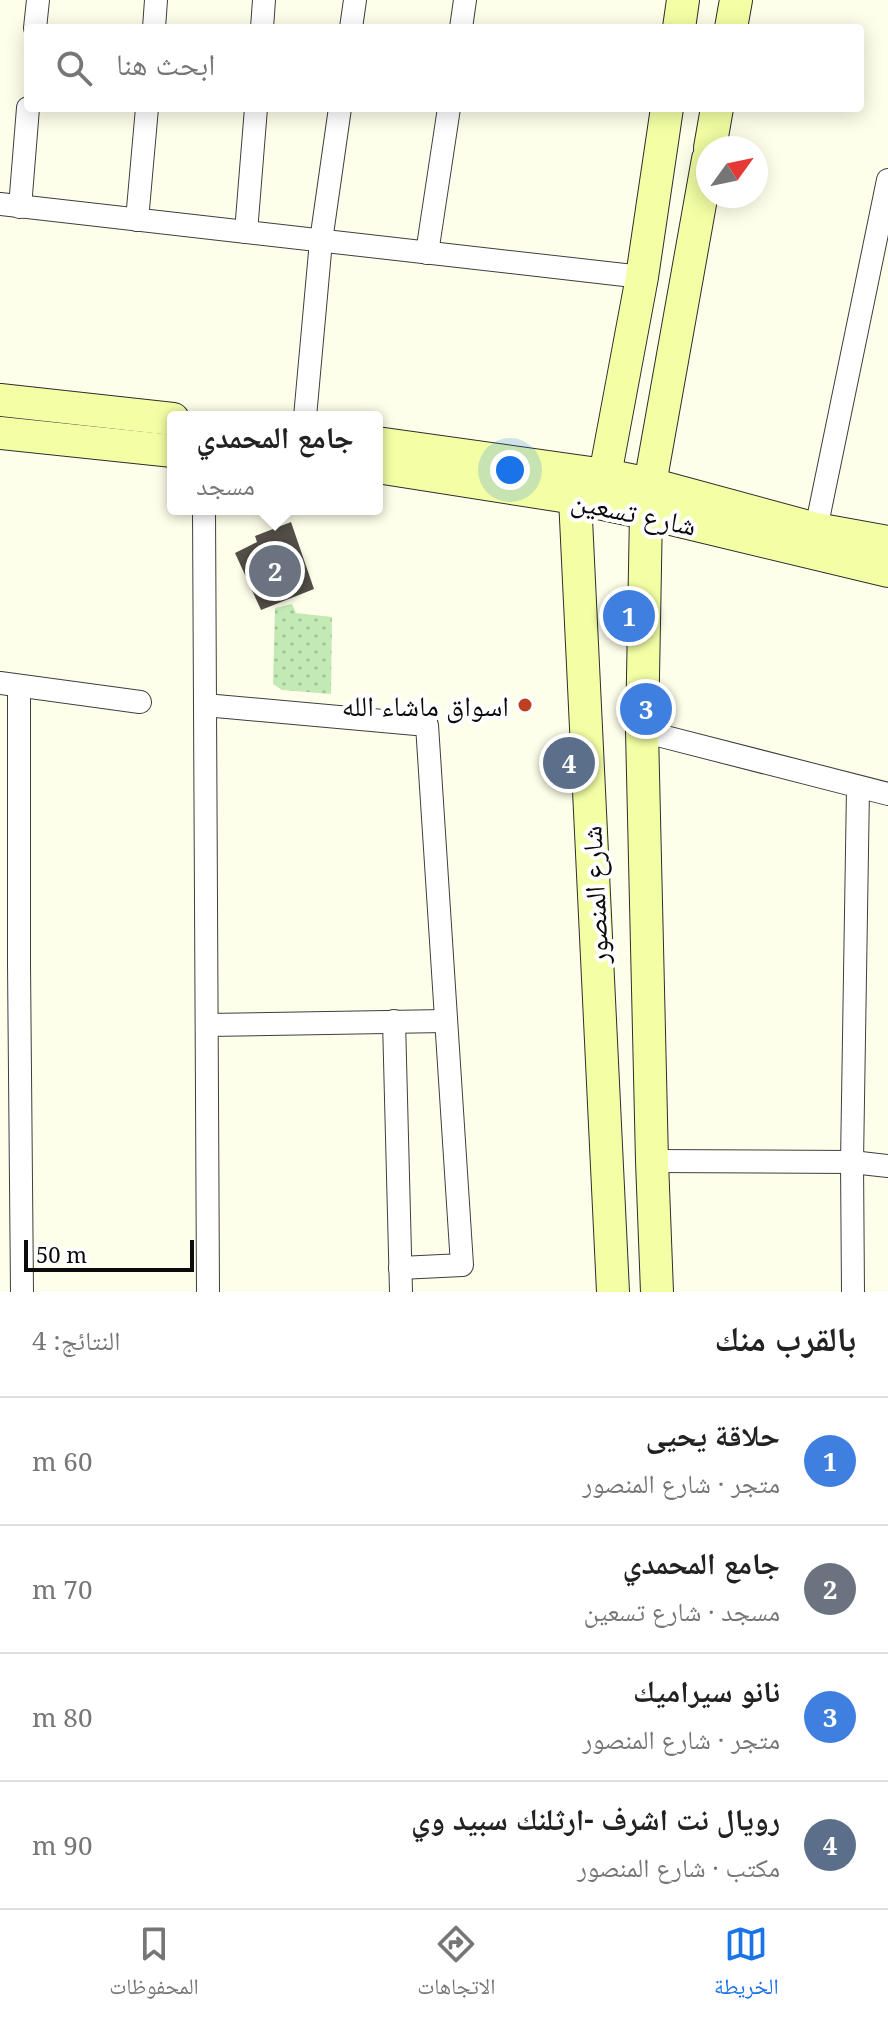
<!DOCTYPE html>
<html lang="ar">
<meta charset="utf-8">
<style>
:root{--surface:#fff;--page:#f6f6f6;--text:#222;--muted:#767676;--line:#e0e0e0;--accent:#1a73e8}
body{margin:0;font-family:"Noto Serif","Noto Naskh Arabic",serif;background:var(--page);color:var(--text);direction:rtl}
.compass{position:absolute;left:696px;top:136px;width:72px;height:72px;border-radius:50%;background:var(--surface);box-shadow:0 4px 20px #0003;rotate:57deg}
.scale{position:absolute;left:24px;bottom:20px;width:170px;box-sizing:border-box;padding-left:8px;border:4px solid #0b0b0b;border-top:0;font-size:22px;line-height:28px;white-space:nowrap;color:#0b0b0b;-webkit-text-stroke:6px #fff;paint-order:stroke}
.you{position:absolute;left:510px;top:470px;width:28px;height:28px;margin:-20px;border:6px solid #fff;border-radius:50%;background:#1a73e8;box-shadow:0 0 0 12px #1a73e833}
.badge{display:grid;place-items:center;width:52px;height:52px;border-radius:50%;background:var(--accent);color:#fff;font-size:26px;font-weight:700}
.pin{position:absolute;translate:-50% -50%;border:4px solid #fff;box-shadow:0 2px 8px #0006}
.popup{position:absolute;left:167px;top:411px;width:216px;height:104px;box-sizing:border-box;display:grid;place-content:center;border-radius:8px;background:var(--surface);filter:drop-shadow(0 2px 6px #0005);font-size:26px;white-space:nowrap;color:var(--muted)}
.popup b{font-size:30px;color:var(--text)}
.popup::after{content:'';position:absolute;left:50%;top:100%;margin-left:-16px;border:16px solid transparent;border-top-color:var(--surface)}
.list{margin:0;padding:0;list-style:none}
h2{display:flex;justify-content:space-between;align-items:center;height:104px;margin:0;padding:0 32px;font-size:34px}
h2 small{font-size:26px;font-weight:400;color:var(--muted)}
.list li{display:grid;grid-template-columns:52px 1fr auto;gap:24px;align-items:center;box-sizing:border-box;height:128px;padding:0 32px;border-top:2px solid var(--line)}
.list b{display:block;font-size:30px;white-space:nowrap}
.list p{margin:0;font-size:26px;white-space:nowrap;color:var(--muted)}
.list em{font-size:26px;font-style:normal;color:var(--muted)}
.icon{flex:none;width:44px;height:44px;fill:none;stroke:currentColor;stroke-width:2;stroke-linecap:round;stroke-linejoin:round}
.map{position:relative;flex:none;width:888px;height:1292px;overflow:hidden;direction:ltr}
.search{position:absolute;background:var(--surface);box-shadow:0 4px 20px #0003;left:24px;right:24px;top:24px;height:88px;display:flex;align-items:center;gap:20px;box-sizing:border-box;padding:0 28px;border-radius:8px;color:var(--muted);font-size:30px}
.sheet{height:616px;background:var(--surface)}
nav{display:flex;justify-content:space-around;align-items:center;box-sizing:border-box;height:112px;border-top:2px solid var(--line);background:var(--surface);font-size:22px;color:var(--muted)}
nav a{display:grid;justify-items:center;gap:4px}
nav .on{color:var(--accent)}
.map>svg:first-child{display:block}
.grass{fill:url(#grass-dots)}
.building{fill:#544f48}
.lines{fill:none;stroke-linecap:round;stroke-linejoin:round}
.street-casing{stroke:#3e3e3e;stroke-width:24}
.secondary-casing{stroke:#2d2d2d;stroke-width:34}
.street{stroke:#fff;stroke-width:22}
.secondary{stroke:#f4ffa5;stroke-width:32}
.poi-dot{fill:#bc3f23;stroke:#fff;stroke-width:3}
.labels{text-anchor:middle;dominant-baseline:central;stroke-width:8;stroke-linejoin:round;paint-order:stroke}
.street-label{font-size:28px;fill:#0b0b0b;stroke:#fff}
.poi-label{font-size:28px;fill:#0b0b0b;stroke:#fff;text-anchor:end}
</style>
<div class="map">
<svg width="888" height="1292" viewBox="0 0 888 1292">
<defs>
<pattern id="grass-dots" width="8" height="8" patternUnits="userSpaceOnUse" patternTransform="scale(2)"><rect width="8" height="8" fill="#c3e9b4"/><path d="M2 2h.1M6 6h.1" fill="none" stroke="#a6c699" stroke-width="1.8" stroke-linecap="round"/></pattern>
</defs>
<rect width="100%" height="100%" fill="#feffea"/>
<!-- grass -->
<path class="grass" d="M292 604 296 613 332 617 331 694 282 690 273 684 275 608Z"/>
<!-- building -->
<path class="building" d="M291 522 314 589 261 610 235 553 257 542 255 536Z"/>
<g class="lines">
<!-- street casing -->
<g class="street-casing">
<g id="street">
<path d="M35 28 38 0"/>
<path d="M154 28 156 0"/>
<path d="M262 28 264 0"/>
<path d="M351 28 355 0"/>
<path d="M461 28 465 0"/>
<path d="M0 204 642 277"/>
<path d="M20 207 28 108"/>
<path d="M137 220 147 108"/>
<path d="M246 232 256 108"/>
<path d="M427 253 449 108"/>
<path d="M305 417 321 241 340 108"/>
<path d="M204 509 208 1292"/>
<path d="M816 529 888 180"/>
<path d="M0 683 140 702"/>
<path d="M19 687V964L22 1292"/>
<path d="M205 705 427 725 462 1265 400 1268"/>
<path d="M642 731 888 794"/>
<path d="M394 1021 401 1292"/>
<path d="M207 1025 445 1021"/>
<path d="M652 1161 852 1162 888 1166"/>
<path d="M853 1292 852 1162 858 788"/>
</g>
</g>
<!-- secondary casing -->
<g class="secondary-casing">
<g id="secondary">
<path d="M679 28 683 0"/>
<path d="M731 28 736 0"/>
<path d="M710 148 717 108"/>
<path d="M0 400 173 419"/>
<path d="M0 433 173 451"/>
<path d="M377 443 605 475 650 484 816 529 888 542"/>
<path d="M377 467 575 498 646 513 888 571"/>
<path d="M605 475 642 277 667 108"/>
<path d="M650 484 708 159"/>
<path d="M575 498 613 1292"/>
<path d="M646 513 642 731 652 1161 657 1292"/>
</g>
</g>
<!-- street -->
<use href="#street" class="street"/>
<!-- secondary -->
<use href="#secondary" class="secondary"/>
</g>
<!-- markers -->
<circle class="poi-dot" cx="525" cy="705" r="8"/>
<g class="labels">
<!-- street labels -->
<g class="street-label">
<text transform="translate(634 512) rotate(12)">شارع تسعين</text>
<text transform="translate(594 895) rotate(-93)">شارع المنصور</text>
</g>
<!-- poi labels -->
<g class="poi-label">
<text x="509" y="705">اسواق ماشاء الله</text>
</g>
</g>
</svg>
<svg class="compass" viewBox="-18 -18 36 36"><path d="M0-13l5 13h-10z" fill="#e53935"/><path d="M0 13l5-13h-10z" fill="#767676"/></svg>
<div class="scale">50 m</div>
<div class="you"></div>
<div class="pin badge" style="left:629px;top:616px;background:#3f7fe0">1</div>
<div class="pin badge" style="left:275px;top:571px;background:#6b7280">2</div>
<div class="popup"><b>جامع المحمدي</b>مسجد</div>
<div class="pin badge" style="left:646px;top:709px;background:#3f7fe0">3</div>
<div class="pin badge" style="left:569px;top:763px;background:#5c6f8a">4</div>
<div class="search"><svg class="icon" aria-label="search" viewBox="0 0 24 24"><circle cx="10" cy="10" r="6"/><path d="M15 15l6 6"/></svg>ابحث هنا</div>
</div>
<section class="sheet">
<h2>بالقرب منك<small>النتائج: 4</small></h2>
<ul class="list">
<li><span class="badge" style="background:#3f7fe0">1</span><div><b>حلاقة يحيى</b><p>متجر · شارع المنصور</p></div><em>60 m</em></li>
<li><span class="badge" style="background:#6b7280">2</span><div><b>جامع المحمدي</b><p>مسجد · شارع تسعين</p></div><em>70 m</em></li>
<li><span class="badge" style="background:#3f7fe0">3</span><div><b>نانو سيراميك</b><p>متجر · شارع المنصور</p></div><em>80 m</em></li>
<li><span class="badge" style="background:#5c6f8a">4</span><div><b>رويال نت اشرف -ارثلنك سبيد وي</b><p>مكتب · شارع المنصور</p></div><em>90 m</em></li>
</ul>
</section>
<nav>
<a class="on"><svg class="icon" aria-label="map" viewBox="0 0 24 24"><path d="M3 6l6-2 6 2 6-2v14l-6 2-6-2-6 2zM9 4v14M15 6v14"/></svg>الخريطة</a>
<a><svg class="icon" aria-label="directions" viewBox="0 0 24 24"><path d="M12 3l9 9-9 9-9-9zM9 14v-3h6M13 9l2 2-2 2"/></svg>الاتجاهات</a>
<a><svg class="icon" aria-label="saved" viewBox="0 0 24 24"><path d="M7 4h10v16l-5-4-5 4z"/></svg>المحفوظات</a>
</nav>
